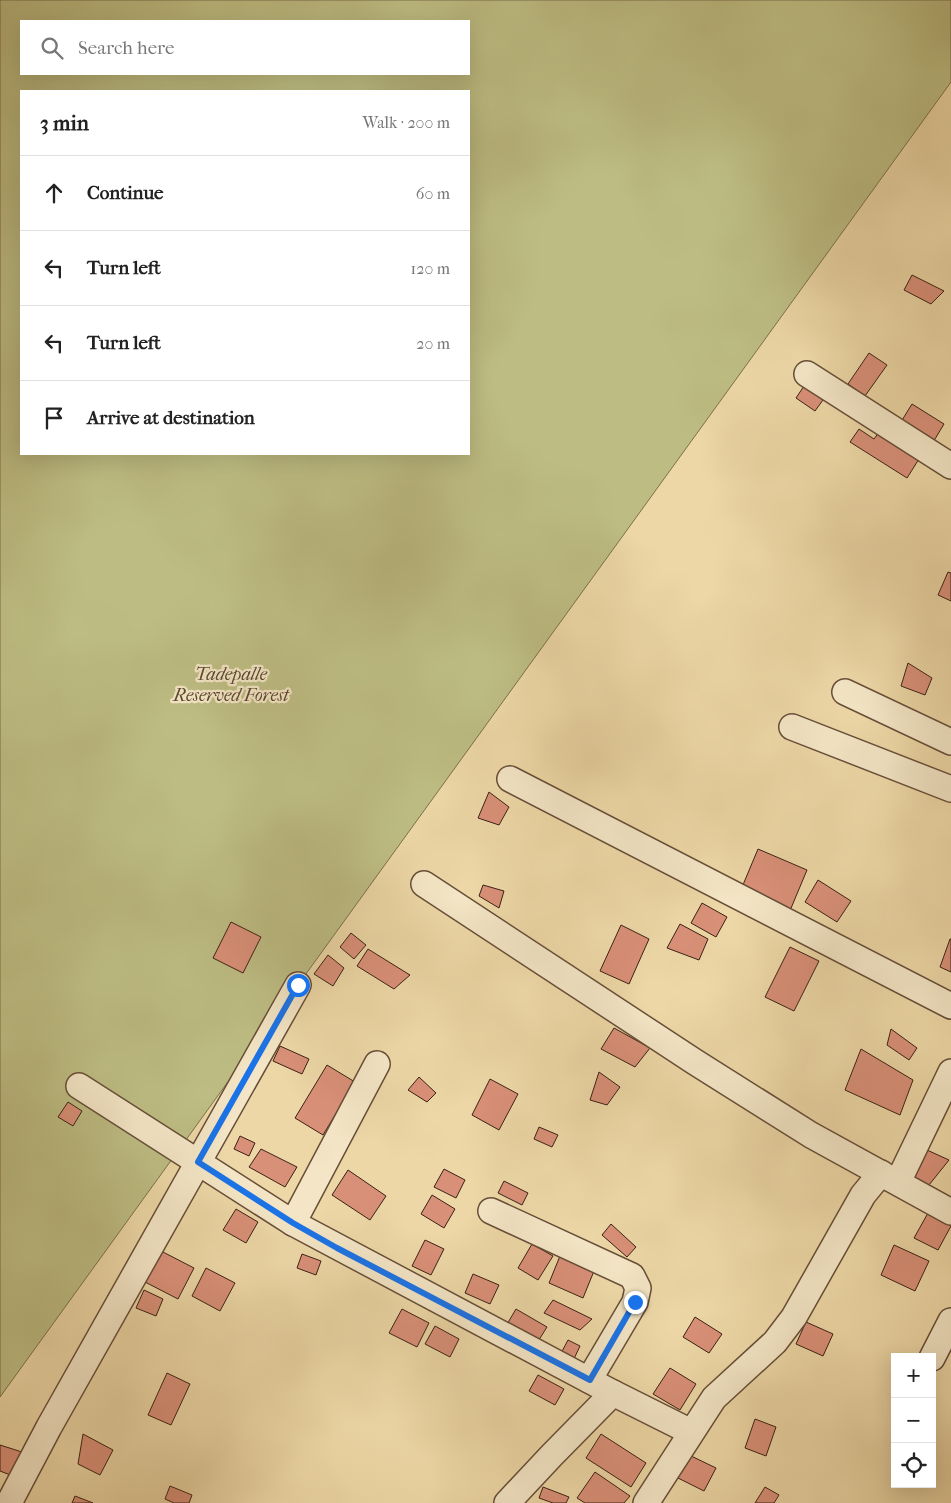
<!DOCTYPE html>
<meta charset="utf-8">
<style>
:root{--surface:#fff;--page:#f6f6f6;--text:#222;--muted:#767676;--line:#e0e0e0}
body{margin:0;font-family:"IM FELL French Canon",serif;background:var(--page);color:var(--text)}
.controls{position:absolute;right:15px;bottom:15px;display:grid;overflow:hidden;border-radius:0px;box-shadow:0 5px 20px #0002}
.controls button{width:45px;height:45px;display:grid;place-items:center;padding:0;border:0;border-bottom:1px solid var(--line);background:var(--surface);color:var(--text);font:25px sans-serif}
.stop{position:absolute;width:15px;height:15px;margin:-11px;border:4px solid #1a73e8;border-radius:50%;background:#fff}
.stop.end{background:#1a73e8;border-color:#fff;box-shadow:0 1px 5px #0008}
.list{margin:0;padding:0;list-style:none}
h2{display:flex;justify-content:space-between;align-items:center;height:65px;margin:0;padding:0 20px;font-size:21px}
h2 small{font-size:16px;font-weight:400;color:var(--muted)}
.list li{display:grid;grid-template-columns:32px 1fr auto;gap:15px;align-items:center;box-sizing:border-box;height:75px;padding:0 20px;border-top:1px solid var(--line)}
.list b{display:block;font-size:19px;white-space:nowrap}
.list em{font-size:16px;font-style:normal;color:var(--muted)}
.icon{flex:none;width:28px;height:28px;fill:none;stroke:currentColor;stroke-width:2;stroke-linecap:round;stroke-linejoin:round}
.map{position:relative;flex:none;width:951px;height:1503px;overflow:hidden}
.search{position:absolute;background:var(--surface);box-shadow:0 5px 20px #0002;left:20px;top:20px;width:450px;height:55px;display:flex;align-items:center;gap:12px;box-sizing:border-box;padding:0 18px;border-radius:0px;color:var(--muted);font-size:19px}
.panel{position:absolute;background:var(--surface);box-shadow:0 5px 20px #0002;left:20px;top:90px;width:450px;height:365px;border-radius:0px}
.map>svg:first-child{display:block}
.green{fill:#bdbd83;stroke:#7c6f4c;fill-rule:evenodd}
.building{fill:#d99078;stroke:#3a2114}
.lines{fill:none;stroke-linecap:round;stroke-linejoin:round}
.street-casing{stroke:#674e38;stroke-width:28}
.street{stroke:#f3e5c5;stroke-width:25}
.route{stroke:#1a73e8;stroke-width:6}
.labels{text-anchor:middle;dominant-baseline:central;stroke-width:4.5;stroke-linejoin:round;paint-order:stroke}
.park-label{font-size:18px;font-style:italic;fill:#5b4830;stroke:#f3e5c5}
</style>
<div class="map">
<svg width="951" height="1503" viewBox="0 0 951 1503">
<rect width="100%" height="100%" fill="#edd7a6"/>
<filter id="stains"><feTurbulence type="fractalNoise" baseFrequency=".004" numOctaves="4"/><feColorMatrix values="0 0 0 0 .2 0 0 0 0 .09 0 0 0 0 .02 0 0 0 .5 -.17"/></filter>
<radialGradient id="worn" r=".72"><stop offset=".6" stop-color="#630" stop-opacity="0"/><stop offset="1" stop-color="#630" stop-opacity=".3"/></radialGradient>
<!-- green -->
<path class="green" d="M0 0H951V82L0 1397ZM21 21H469V74H21ZM21 91H469V454H21Z"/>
<!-- building -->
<g class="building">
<path d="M912 275 944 291 931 304 904 290Z"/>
<path d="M869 353 887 365 865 396 848 384Z"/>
<path d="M804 386 823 400 815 411 796 398Z"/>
<path d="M912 404 944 424 932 444 899 425Z"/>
<path d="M859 429 874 439 879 432 919 459 907 478 850 442Z"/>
<path d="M948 572 951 573V601L938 595Z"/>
<path d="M908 663 932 678 925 695 901 686Z"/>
<path d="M489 792 509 807 499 825 478 818Z"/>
<path d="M758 849 807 870 789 913 740 892Z"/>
<path d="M818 880 851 901 837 922 805 902Z"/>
<path d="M483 885 504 891 499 908 479 896Z"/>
<path d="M702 903 727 917 716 937 691 923Z"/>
<path d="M231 922 261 937 243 973 213 958Z"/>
<path d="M680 924 708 939 699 960 667 948Z"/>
<path d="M621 925 649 939 629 984 600 971Z"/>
<path d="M351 933 366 945 354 959 340 947Z"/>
<path d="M950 939H951V972L940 967Z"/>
<path d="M790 947 819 961 794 1011 765 997Z"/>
<path d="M368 949 410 975 394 989 357 966Z"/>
<path d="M328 955 344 968 333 986 314 974Z"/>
<path d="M614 1028 650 1048 635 1067 601 1049Z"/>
<path d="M891 1029 917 1048 909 1060 887 1045Z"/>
<path d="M280 1046 309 1059 302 1074 273 1061Z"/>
<path d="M861 1049 913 1080 900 1115 845 1090Z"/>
<path d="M327 1065 355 1082 323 1135 295 1118Z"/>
<path d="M599 1072 620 1087 607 1105 590 1100Z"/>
<path d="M419 1077 436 1093 427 1102 408 1090Z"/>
<path d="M490 1079 518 1094 499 1130 472 1115Z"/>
<path d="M68 1102 82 1111 73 1126 58 1117Z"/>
<path d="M539 1127 558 1135 552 1147 534 1139Z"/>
<path d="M240 1136 255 1143 249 1156 234 1149Z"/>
<path d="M261 1149 297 1167 285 1187 249 1167Z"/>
<path d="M927 1150 949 1160 929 1185 910 1189 911 1178Z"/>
<path d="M444 1169 465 1180 456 1198 434 1187Z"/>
<path d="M348 1170 386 1196 370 1220 332 1195Z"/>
<path d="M504 1181 528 1193 522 1205 498 1193Z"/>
<path d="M432 1195 455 1209 444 1228 421 1214Z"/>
<path d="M236 1209 258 1222 246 1243 223 1230Z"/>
<path d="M928 1213 951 1226 938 1250 914 1238Z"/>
<path d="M611 1224 636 1247 627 1257 602 1235Z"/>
<path d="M425 1240 444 1249 431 1275 412 1266Z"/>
<path d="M532 1244 553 1256 538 1280 518 1268Z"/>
<path d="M894 1245 929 1261 915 1291 881 1275Z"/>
<path d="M161 1251 194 1268 178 1299 145 1282Z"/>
<path d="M302 1254 321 1261 316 1275 297 1268Z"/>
<path d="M560 1256 594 1271 583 1298 549 1283Z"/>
<path d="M206 1268 235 1283 220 1311 192 1296Z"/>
<path d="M473 1274 499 1285 490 1304 465 1293Z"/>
<path d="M144 1290 163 1299 156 1316 136 1308Z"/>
<path d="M553 1300 592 1319 580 1330 544 1313Z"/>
<path d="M402 1309 429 1323 417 1347 389 1333Z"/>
<path d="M516 1309 547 1327 537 1343 506 1326Z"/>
<path d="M695 1317 722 1334 709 1353 683 1337Z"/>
<path d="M806 1322 833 1334 823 1356 796 1344Z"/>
<path d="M435 1326 459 1339 450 1357 425 1344Z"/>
<path d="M568 1340 580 1346 573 1361 560 1355Z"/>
<path d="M670 1368 696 1384 680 1410 653 1394Z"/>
<path d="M167 1373 190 1384 171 1425 148 1415Z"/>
<path d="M538 1375 564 1389 555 1405 529 1391Z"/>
<path d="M755 1419 776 1427 766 1456 745 1448Z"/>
<path d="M83 1434 113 1450 100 1475 78 1464Z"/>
<path d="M601 1434 646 1463 631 1487 586 1458Z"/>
<path d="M0 1445 22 1452 13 1476 0 1471Z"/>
<path d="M687 1454 716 1468 704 1491 676 1477Z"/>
<path d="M595 1472 630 1496 624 1503H585L577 1498Z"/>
<path d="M170 1486 192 1495 189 1503H174L165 1499Z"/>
<path d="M543 1487 569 1497 566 1503H553L539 1498Z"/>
<path d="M765 1487 779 1495 774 1503H755Z"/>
<path d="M75 1496 93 1503H72Z"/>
</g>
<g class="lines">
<!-- street casing -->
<g class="street-casing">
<g id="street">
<path d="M807 374 951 466"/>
<path d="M845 692 951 742"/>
<path d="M792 727 951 789"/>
<path d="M510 779 951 1006"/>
<path d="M424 884 695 1062 811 1135 951 1212"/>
<path d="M79 1086 293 1223 613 1393 691 1432"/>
<path d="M898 1182 951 1072"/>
<path d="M491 1211 632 1276 638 1288 635 1302 589 1380"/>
<path d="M293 1223 377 1064"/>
<path d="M932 1358 951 1321"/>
<path d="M9 1503 49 1427 298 985"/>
<path d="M507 1503 552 1455 613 1393"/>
<path d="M646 1503 714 1398 775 1342 794 1317 863 1195 881 1173"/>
</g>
</g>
<!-- street -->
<use href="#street" class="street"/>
</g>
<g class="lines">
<!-- route -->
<path class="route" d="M298 985 198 1162 293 1223 337 1248 590 1380 635 1302"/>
</g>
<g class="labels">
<!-- park labels -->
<g class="park-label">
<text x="231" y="674">Tadepalle<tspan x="231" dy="21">Reserved Forest</tspan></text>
</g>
</g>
<rect width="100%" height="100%" filter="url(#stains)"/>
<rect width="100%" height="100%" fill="url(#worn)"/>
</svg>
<div class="controls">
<button>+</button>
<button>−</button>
<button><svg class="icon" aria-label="locate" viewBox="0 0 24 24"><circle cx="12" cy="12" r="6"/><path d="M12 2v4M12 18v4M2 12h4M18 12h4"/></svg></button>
</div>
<div class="stop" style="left:298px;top:985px"></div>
<div class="stop end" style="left:635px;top:1302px"></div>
<div class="search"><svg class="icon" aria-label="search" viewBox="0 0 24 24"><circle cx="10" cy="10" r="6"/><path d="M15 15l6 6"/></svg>Search here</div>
<section class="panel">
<h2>3 min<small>Walk · 200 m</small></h2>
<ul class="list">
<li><svg class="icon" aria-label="ahead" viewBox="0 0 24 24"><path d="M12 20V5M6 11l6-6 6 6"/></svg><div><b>Continue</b></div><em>60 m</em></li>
<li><svg class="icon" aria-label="left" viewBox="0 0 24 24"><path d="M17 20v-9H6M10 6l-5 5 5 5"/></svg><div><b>Turn left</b></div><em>120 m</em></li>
<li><svg class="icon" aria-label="left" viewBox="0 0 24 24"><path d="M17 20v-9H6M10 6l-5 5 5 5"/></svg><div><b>Turn left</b></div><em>20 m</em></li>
<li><svg class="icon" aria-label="arrive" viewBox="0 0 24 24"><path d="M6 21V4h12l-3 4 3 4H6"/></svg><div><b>Arrive at destination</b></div></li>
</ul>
</section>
</div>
